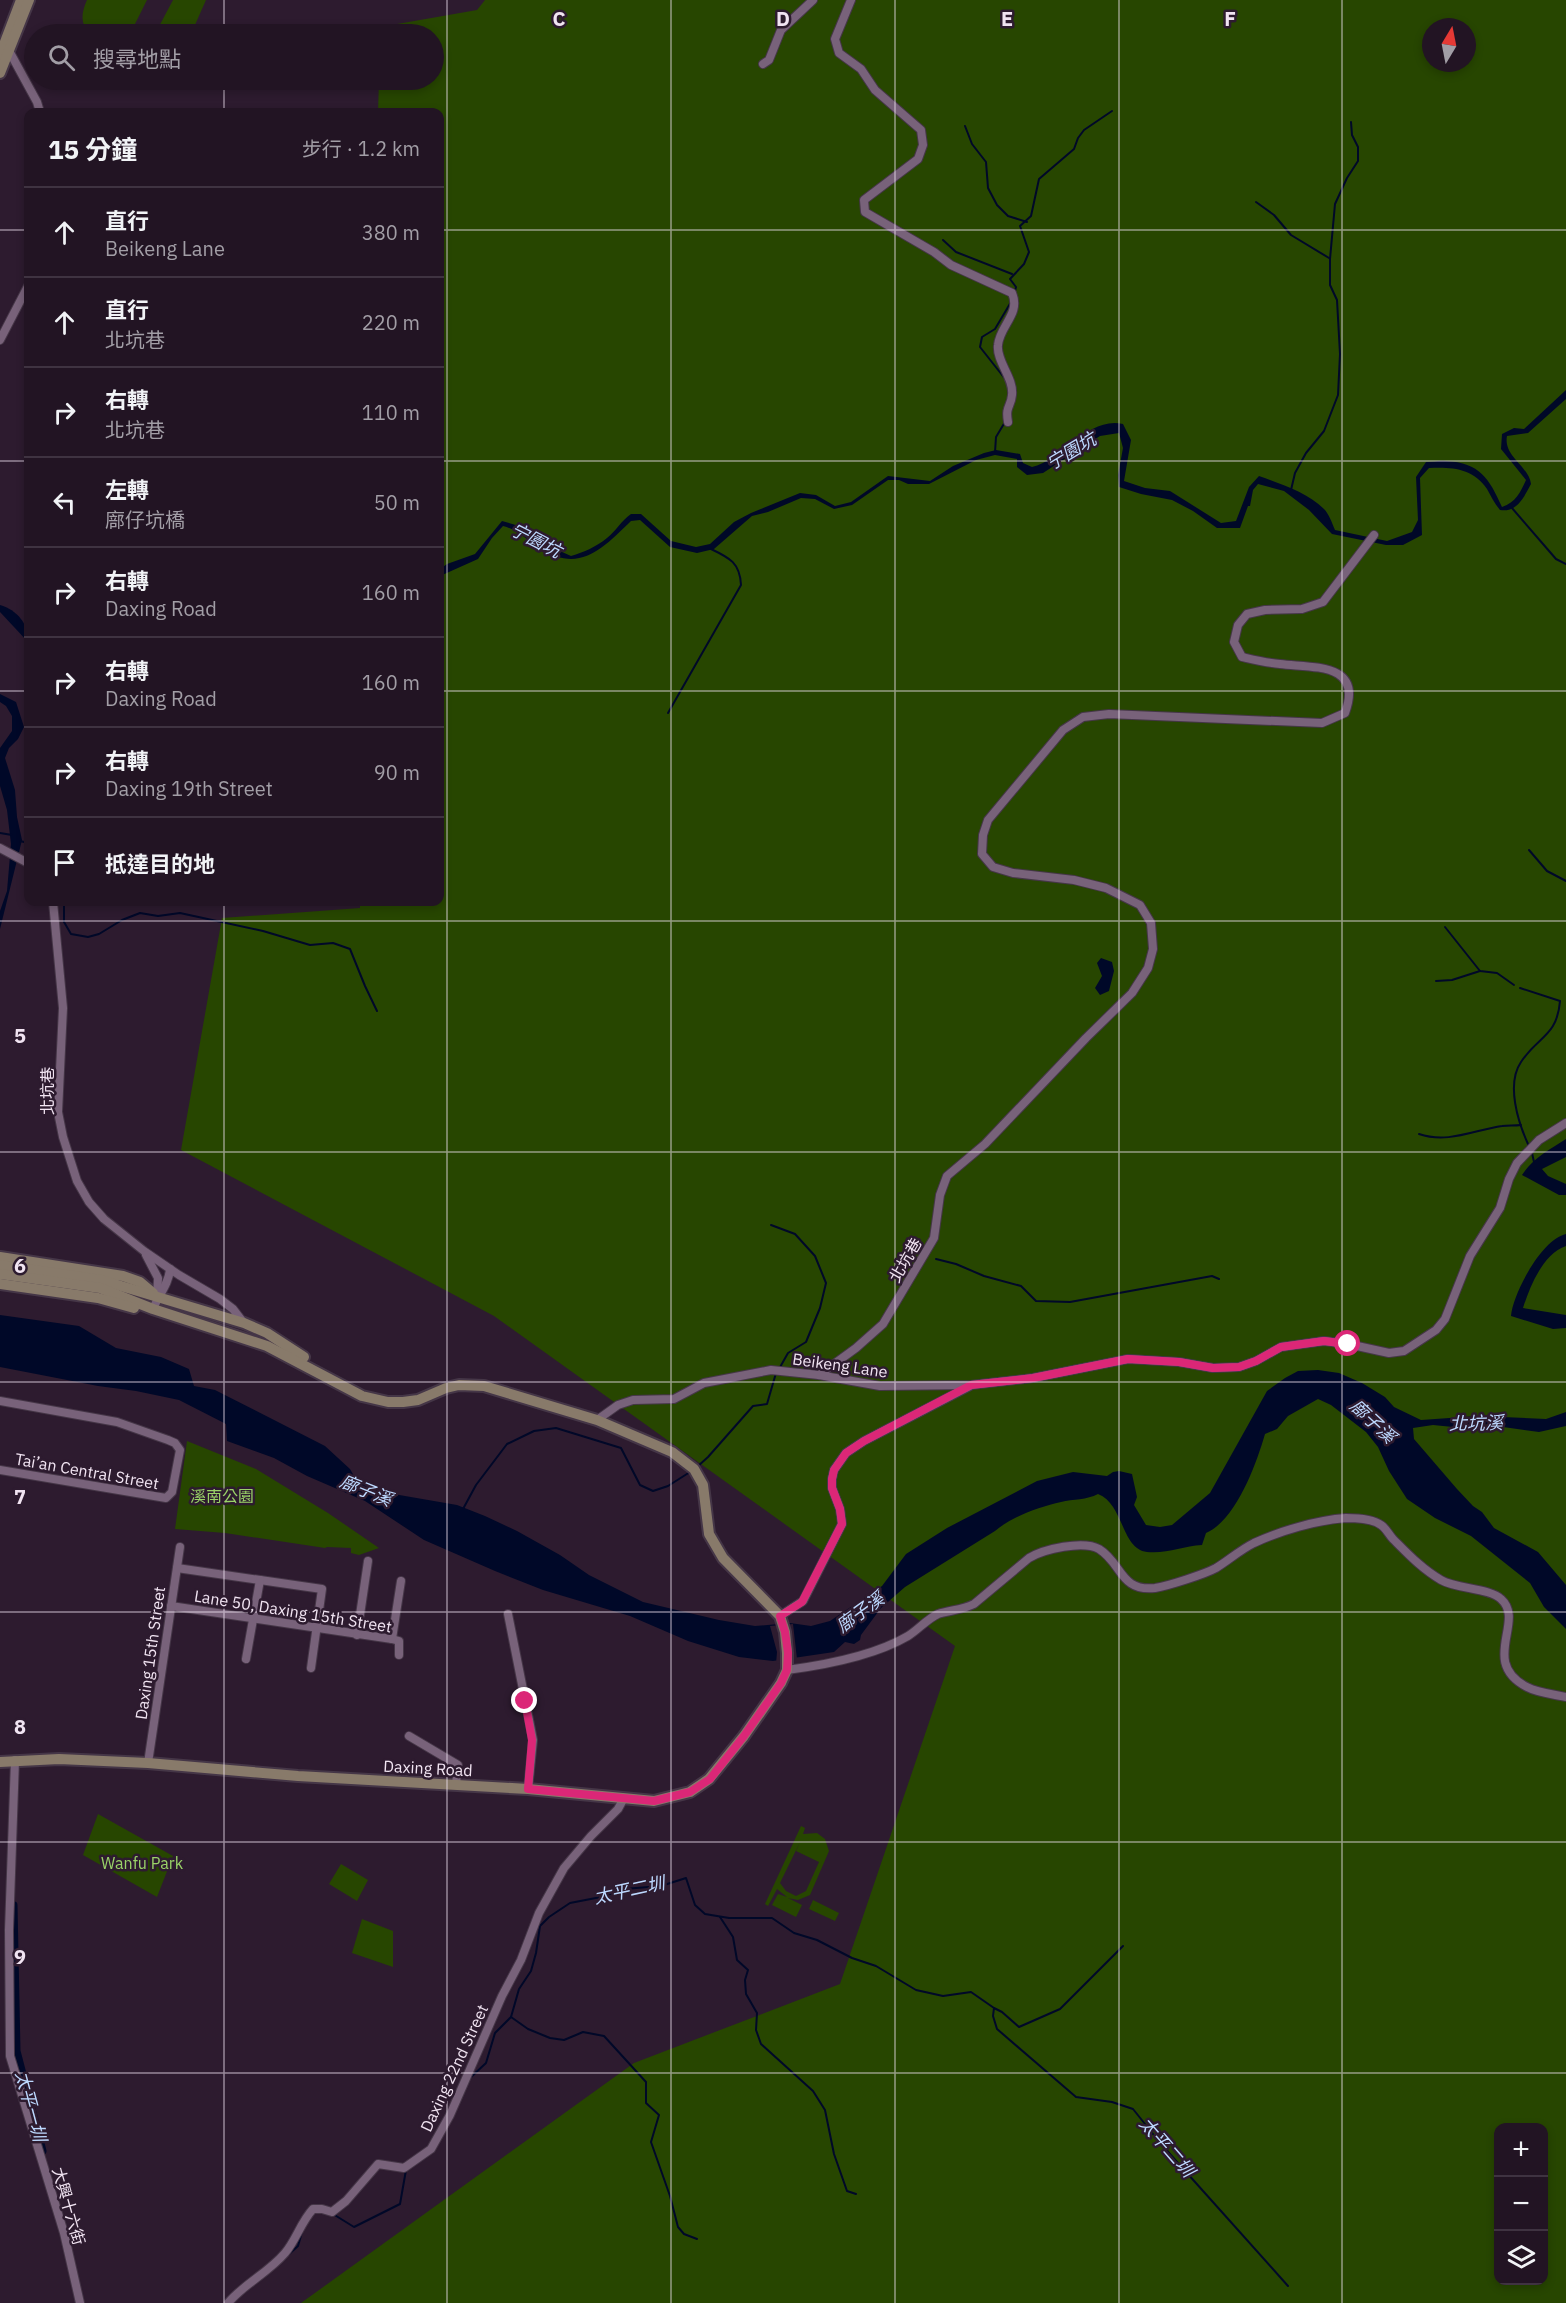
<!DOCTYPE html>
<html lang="zh-TW">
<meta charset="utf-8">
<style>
:root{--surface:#221423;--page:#2e2130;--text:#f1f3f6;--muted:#a29ea6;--line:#3f3341}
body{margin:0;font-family:"IBM Plex Sans","Noto Sans TC",sans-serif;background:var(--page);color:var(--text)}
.controls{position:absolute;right:18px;bottom:18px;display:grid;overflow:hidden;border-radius:12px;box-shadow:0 3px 9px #0003}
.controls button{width:54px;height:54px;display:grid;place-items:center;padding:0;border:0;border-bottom:2px solid var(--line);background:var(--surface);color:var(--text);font:30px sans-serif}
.compass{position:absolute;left:1422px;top:18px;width:54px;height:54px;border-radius:50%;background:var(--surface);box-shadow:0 3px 9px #0003;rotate:10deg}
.stop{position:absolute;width:18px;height:18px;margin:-14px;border:4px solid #db2777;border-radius:50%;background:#fff}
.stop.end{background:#db2777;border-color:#fff;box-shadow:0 2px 6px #0008}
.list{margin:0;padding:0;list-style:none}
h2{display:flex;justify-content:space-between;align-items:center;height:78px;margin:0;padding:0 24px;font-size:26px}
h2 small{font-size:20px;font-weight:400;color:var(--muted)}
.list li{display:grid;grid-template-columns:39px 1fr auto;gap:18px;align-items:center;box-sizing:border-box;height:90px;padding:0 24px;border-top:2px solid var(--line)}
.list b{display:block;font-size:22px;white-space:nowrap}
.list p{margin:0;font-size:20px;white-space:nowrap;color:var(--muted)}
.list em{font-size:20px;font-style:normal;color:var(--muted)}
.icon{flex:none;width:33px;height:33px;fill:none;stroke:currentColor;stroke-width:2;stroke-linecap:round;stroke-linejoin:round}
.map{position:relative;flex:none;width:1566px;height:2303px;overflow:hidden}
.search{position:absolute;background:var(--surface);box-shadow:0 3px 9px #0003;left:24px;top:24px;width:420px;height:66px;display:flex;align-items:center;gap:15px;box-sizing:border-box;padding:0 21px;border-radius:33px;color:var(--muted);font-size:22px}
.panel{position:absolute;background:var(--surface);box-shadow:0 3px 9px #0003;left:24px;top:108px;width:420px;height:798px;border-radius:12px}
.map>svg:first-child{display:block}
.green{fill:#274600;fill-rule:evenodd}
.water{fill:#000828}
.pier{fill:#2d1b2f}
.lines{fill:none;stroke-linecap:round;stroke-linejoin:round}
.stream{stroke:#000828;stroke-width:2}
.canal{stroke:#000828;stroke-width:7}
.minor-casing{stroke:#453647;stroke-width:10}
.secondary-casing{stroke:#453647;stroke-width:14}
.minor{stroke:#78627a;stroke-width:8}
.secondary{stroke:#887a6a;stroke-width:10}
.route{stroke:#db2777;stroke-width:8}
.grid{fill:none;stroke:#f1e4f2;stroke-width:1.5;stroke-opacity:0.55}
.labels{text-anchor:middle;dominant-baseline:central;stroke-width:5;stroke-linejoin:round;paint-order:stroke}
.street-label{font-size:16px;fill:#f1e4f2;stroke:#2d1b2f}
.park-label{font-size:16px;fill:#9ad368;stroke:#2d1b2f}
.water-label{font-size:18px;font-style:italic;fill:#bdd9ff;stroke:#2d1b2f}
.grid-label{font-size:20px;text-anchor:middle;font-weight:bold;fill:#f1e4f2;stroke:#2d1b2f;stroke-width:5;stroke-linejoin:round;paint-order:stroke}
</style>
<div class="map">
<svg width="1566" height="2303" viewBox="0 0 1566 2303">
<rect width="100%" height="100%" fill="#2d1b2f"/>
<!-- green -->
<g class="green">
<path d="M87 0H147L130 34H90C80 24 81 13 87 0Z"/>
<path d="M173 0H206L191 34H155Z"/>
<path d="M485 0H1566V2303H301L634 2063 840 1984 955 1646 494 1316 181 1150 222 918 360 908V902H440V112H378L379 80H434V34H380V27L477 10ZM1431 27H1467V63H1431ZM1498 2128H1544V2280H1498Z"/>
<path d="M187 1441 256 1469 328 1513 379 1548 359 1555 351 1553V1548L327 1547 325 1548 225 1533 175 1529Z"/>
<path d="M98 1814 173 1856 157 1897 83 1855Z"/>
<path d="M801 1826 805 1828 803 1834 817 1833 825 1839 829 1851 810 1895 798 1900 788 1898 802 1905 796 1917 772 1905 778 1894 787 1897 777 1889 768 1906 765 1904ZM800 1842 796 1851 819 1862 806 1891 796 1896 786 1891 780 1883Z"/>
<path d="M341 1864 368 1880 357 1901 329 1884Z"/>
<path d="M813 1900 839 1913 835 1921 809 1909Z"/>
<path d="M362 1919 393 1931V1967L352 1953Z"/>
</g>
<!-- water -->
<g class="water">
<path d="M1566 390V399L1528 433 1507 436C1503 456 1529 466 1531 484 1524 497 1517 513 1500 510 1494 503 1491 496 1487 489 1473 468 1452 467 1429 468L1420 478 1422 535 1403 545H1386L1332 534 1309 510 1284 491 1258 484 1253 490 1250 506H1248L1240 528H1217L1193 511 1172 500 1141 494 1119 487 1118 475 1123 448 1119 433 1100 436 1043 473 1027 475 1017 467V459L995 455 976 460 929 484H908L899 480H888L852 505 834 509 815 499 801 498 768 512 752 516 714 549 697 553 670 547 640 520 631 521C602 549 580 574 539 548 526 539 518 530 503 526L492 538 478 559 440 576V569L447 564 475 554 502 521 519 526 542 543 571 556C584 552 596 547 607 538 616 531 621 521 631 514H641L671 541 696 547 710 544 734 522 751 513 800 493 816 495 835 506 851 502 888 476 930 481 953 466 984 453 996 450 1020 454 1023 463 1032 467C1063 460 1088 416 1123 424L1131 440 1124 481 1145 488 1170 491 1221 523 1236 521 1249 487 1259 476C1281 484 1307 492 1324 509 1329 514 1332 523 1335 530L1387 541 1412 532 1418 520 1416 477 1426 462C1433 462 1439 460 1446 461 1480 463 1489 478 1502 507 1516 502 1520 493 1526 480L1501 449 1502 434 1514 428 1524 429Z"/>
<path d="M0 605C17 610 29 624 28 642L0 612Z"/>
<path d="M0 694 16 702 24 727 18 739 9 748 5 758 15 790 17 817 22 840 0 929V911L7 891 11 844 7 810 0 786V748L12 731V716L6 706 0 702Z"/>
<path d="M1101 958 1112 962 1114 971 1109 991 1100 995 1095 988 1102 976 1097 963Z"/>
<path d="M1566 1139V1157L1542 1169 1548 1176 1566 1184V1195H1559L1522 1175C1533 1158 1549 1150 1566 1139Z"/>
<path d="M1566 1234V1246C1543 1254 1530 1286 1523 1308L1566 1315V1328L1553 1329 1511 1316C1513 1293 1542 1239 1566 1234Z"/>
<path d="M0 1315 79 1326 116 1348 161 1357 189 1369 194 1386 215 1390 325 1446 350 1469 354 1476 382 1492 457 1505 485 1516 517 1531 560 1555 589 1575 643 1602 719 1620 755 1626 790 1623 811 1626 830 1621 882 1586 906 1554 947 1528 1037 1481 1073 1472 1107 1476 1113 1472 1119 1471 1132 1474 1137 1497 1134 1505 1146 1525 1160 1527 1172 1525 1210 1493 1267 1391 1285 1378 1298 1371 1318 1370 1339 1373 1362 1383 1385 1397 1394 1407 1421 1420 1478 1416 1546 1419 1566 1412V1426L1539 1432 1482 1424 1463 1428 1433 1425 1413 1428 1414 1439 1457 1489 1473 1506 1482 1512 1494 1528 1538 1552 1566 1585V1629L1544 1607 1530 1583 1471 1536 1435 1518 1407 1499 1389 1471 1378 1447 1366 1432 1331 1405 1318 1399 1288 1416 1277 1429 1265 1434C1256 1465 1236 1520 1206 1533L1202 1545C1183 1546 1167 1554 1147 1552 1121 1549 1124 1504 1098 1494 1087 1500 1073 1499 1061 1502 1039 1507 1011 1517 995 1531L905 1587 881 1608 861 1635 860 1640 854 1644 845 1642 834 1652 773 1661 739 1657 688 1641 630 1616 543 1590 495 1571 424 1540 365 1501 307 1476 274 1458 227 1441 226 1424 179 1400 136 1391 98 1386 0 1367Z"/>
</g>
<!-- pier -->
<path class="pier" d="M793 1624 797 1659 776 1664 777 1652 770 1626Z"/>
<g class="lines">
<!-- stream -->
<g class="stream">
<path d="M965 126 972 144 986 162 988 188 997 205 1008 216 1027 222"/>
<path d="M1256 202 1274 215 1291 235 1329 258"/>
<path d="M943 240 956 252 1012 274"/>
<path d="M1015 291 1016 287 1010 279 1024 264 1029 252 1020 226 1031 216 1039 179 1074 149 1078 138 1084 130 1112 111"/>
<path d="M1006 380 980 347 982 337 995 329 1011 302"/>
<path d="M995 452 996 437 1005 422"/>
<path d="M1291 490 1295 473 1306 453 1324 431 1338 395 1340 354 1337 300 1330 285V259L1335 204 1347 178 1358 161V147L1352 135 1351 122"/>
<path d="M1512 508 1556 559 1566 564"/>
<path d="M668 713 741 585C740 563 730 558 711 549"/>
<path d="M0 833 12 835"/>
<path d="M20 841 28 843"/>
<path d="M1529 850 1547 871 1566 881"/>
<path d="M64 902V922L71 934 88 937 99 934 122 920 140 913 158 916 180 913 263 931 310 945 333 943 350 949 365 986 377 1011"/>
<path d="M1445 927 1480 971 1497 973 1514 985"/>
<path d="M1436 981 1452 980 1480 971"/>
<path d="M1520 988 1560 1001C1557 1037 1538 1036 1521 1062 1506 1084 1518 1122 1528 1144"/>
<path d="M1419 1134C1448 1144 1474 1130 1502 1126 1508 1125 1514 1126 1521 1125"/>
<path d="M1532 1153 1534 1162"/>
<path d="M771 1225 795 1234 815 1256 826 1283 820 1308 806 1342 788 1353 779 1369"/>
<path d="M936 1259 956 1264 984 1276 1021 1286 1036 1301 1070 1302 1212 1276 1219 1279"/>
<path d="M697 1467 708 1457 753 1406 767 1404 776 1373"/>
<path d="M463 1509 476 1485 507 1444 534 1431 556 1428 621 1448 640 1485 653 1491 668 1486 690 1472"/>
<path d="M720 1917 733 1937 737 1960 748 1970 745 1980 746 1994 757 2013 756 2030 761 2044 813 2091 825 2110 834 2154 847 2191 856 2194"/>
<path d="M994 2008 1002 2012 1019 2027 1060 2009 1123 1946"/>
<path d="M511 2017 528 2029 550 2038 564 2040 583 2032 604 2036 646 2082V2103L659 2115 651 2142 670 2196 678 2227 684 2234 697 2239"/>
<path d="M470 2078 486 2063 495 2033 511 2017 519 1989 531 1971 536 1953 540 1926 549 1917 570 1903 601 1897 624 1889 661 1886 686 1878 695 1905 705 1914 729 1918H772L794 1933 817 1940 852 1958 876 1966 916 1990 943 1996 971 1992 994 2008 993 2016 997 2029 1076 2097 1112 2102 1133 2109 1161 2144 1288 2286"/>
<path d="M333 2214 354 2227 400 2204 406 2170"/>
<path d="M288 2255 298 2246 302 2232"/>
</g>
<!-- canal -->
<path class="canal" d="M14 1905 17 2051 43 2151"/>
<!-- minor casing -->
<g class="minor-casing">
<g id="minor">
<path d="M851 0 835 39 839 53 861 69 875 90 921 130 923 145 918 159 864 200 865 212 934 252 951 265 1012 293C1021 314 1000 325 998 345 996 361 1014 378 1012 395 1011 407 1005 406 1008 422"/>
<path d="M7 47 37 102 40 112"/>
<path d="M763 64 769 60 781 30 813 0"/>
<path d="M0 340 28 286"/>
<path d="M0 848 28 863"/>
<path d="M53 902 63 1008 58 1112 63 1137 77 1181 89 1202 104 1219 144 1251 179 1275 220 1299 233 1309 243 1322"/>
<path d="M146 1255 158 1278 157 1297"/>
<path d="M153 1309C158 1296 169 1284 170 1269"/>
<path d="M819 1375 856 1348 883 1324 934 1238 940 1195 947 1176 985 1144 1086 1038 1132 993 1148 968 1153 949 1151 923 1140 905 1106 888 1074 880 1013 873 993 867 982 854 983 835 988 820 1063 730 1083 717 1109 714 1322 723 1345 713C1364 662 1312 668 1280 664 1267 663 1255 660 1242 657L1234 642 1238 625 1247 614 1265 610 1302 609 1323 602 1374 535"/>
<path d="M0 1401 117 1422 168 1440 175 1443 180 1450 172 1492 166 1498 0 1470"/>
<path d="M597 1420 618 1405 633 1400 674 1399 704 1383 771 1370 819 1375 880 1386 971 1385 1033 1378 1128 1359 1179 1362 1213 1368 1239 1367 1256 1361 1281 1347 1324 1341 1348 1344 1389 1353 1404 1351 1436 1330 1445 1319 1470 1256 1500 1208 1509 1179 1517 1163 1539 1140 1566 1123"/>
<path d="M177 1568 322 1589 311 1668"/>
<path d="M171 1606 392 1639 399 1641V1655"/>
<path d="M508 1614 533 1740 528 1789"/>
<path d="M780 1616 803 1601 842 1524 840 1509 832 1488V1479L834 1470 846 1453 864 1441 970 1386"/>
<path d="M357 1635 368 1561"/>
<path d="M392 1639 401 1581"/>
<path d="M246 1659 260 1580"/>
<path d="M787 1670C825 1665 874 1656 908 1636 918 1630 927 1619 938 1614 950 1610 962 1610 974 1604L1029 1558C1044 1549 1083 1540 1099 1549 1122 1563 1120 1592 1155 1588 1168 1586 1205 1574 1216 1568 1229 1560 1240 1550 1254 1543 1280 1531 1317 1520 1346 1518 1356 1518 1373 1519 1381 1525 1386 1528 1389 1535 1393 1539 1408 1554 1422 1569 1441 1580 1456 1589 1490 1588 1501 1599 1526 1621 1479 1662 1527 1687 1538 1693 1553 1694 1566 1697"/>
<path d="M409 1736 458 1765 456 1784"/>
<path d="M15 1760 9 1930 10 2056 64 2233 80 2303"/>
<path d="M148 1763 180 1547"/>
<path d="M228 2303C245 2283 268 2273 285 2253 296 2240 301 2222 313 2209H322L332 2212 346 2201 378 2164 404 2168 431 2149 450 2115 502 1996 521 1960 539 1913 564 1868 591 1836 618 1809 624 1798"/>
</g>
</g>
<!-- secondary casing -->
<g class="secondary-casing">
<g id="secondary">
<path d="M0 55 21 0"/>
<path d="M0 73 29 0"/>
<path d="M0 1257 123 1276 140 1282 153 1293"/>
<path d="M0 1265 101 1280 121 1286 244 1323 267 1333 304 1357"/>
<path d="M0 1274 100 1288 153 1309 267 1346 362 1396 388 1402H403L418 1400 446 1388 459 1385 484 1386 597 1420 672 1452 694 1469 703 1485 709 1534 723 1558 780 1616 785 1632 787 1653V1670L781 1683 744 1736 709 1779 690 1792 654 1801 528 1789 298 1776 148 1763 59 1759 0 1762"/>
<path d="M0 1284 98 1298 134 1308"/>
</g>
</g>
<!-- minor -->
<use href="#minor" class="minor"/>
<!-- secondary -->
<use href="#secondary" class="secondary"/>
</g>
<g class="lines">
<!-- route -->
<path class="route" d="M525 1701 532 1740 528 1789 654 1801 690 1792 710 1779 744 1736 781 1683 787 1670 788 1653 785 1632 780 1616 802 1602 842 1524 840 1509 832 1488V1479L834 1470 846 1453 864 1441 971 1385 1033 1378 1128 1359 1179 1362 1213 1368 1239 1367 1256 1361 1281 1347 1324 1341 1348 1344"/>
</g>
<!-- grid -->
<path class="grid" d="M224 0V34M447 0V2303M671 0V2303M895 0V2303M1119 0V2303M1342 0V2303M224 80V112M0 230H28M440 230H1566M0 461H28M440 461H1566M0 691H28M440 691H1566M224 902V2303M0 921H1566M0 1152H1566M0 1382H1566M0 1612H1566M0 1842H1566M0 2073H1566"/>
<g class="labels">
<!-- street labels -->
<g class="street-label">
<text transform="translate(47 1091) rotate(-90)">北坑巷</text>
<text transform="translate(905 1260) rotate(-60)">北坑巷</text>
<text transform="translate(840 1365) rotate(8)">Beikeng Lane</text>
<text transform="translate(87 1471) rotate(10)">Tai’an Central Street</text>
<text transform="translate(293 1611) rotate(9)">Lane 50, Daxing 15th Street</text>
<text transform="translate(150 1653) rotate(-82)">Daxing 15th Street</text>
<text transform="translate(428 1768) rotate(3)">Daxing Road</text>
<text transform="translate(454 2068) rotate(-65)">Daxing 22nd Street</text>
<text transform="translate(69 2206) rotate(74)">大興十六街</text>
</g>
<!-- park labels -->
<g class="park-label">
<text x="222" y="1496">溪南公園</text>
<text x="142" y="1863">Wanfu Park</text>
</g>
<!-- water labels -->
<g class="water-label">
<text transform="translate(1071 451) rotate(-31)">宁園坑</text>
<text transform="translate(536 540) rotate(27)">宁園坑</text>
<text transform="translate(1373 1421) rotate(43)">廍子溪</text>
<text transform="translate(1476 1423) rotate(-1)">北坑溪</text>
<text transform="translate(366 1490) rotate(22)">廍子溪</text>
<text transform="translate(860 1612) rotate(-36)">廍子溪</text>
<text transform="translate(629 1890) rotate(-12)">太平二圳</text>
<text transform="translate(31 2106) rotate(75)">太平一圳</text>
<text transform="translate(1167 2147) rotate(49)">太平二圳</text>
</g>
</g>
<g class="grid-label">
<text x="559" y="26">C</text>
<text x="783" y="26">D</text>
<text x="1007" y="26">E</text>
<text x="1230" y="26">F</text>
<text x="20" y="1043">5</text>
<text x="20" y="1273">6</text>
<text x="20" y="1504">7</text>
<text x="20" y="1734">8</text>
<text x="20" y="1964">9</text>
</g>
</svg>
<div class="controls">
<button>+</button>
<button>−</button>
<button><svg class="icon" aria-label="layers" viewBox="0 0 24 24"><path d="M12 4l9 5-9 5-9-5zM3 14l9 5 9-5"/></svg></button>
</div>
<svg class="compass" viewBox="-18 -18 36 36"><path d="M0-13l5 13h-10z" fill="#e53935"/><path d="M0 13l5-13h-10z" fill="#a29ea6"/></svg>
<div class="stop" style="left:1348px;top:1344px"></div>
<div class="stop end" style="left:525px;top:1701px"></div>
<div class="search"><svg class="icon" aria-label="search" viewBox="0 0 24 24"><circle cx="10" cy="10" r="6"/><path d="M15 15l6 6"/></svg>搜尋地點</div>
<section class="panel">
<h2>15 分鐘<small>步行 · 1.2 km</small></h2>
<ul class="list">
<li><svg class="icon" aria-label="ahead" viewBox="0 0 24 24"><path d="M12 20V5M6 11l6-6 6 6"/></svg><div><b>直行</b><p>Beikeng Lane</p></div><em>380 m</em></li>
<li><svg class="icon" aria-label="ahead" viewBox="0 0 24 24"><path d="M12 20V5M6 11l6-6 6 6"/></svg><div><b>直行</b><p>北坑巷</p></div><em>220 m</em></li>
<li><svg class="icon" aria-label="right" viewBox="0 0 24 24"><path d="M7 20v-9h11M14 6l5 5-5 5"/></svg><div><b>右轉</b><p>北坑巷</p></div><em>110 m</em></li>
<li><svg class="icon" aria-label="left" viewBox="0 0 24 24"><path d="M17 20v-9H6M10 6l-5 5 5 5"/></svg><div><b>左轉</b><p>廍仔坑橋</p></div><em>50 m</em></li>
<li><svg class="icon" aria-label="right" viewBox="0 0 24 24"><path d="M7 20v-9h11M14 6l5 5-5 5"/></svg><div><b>右轉</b><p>Daxing Road</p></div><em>160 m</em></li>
<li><svg class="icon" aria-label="right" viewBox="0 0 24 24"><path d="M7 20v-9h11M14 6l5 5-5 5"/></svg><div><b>右轉</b><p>Daxing Road</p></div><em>160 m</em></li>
<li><svg class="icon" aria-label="right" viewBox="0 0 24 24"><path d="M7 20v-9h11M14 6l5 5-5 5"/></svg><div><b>右轉</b><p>Daxing 19th Street</p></div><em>90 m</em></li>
<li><svg class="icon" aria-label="arrive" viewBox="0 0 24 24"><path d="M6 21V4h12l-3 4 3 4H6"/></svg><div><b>抵達目的地</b></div></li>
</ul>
</section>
</div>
